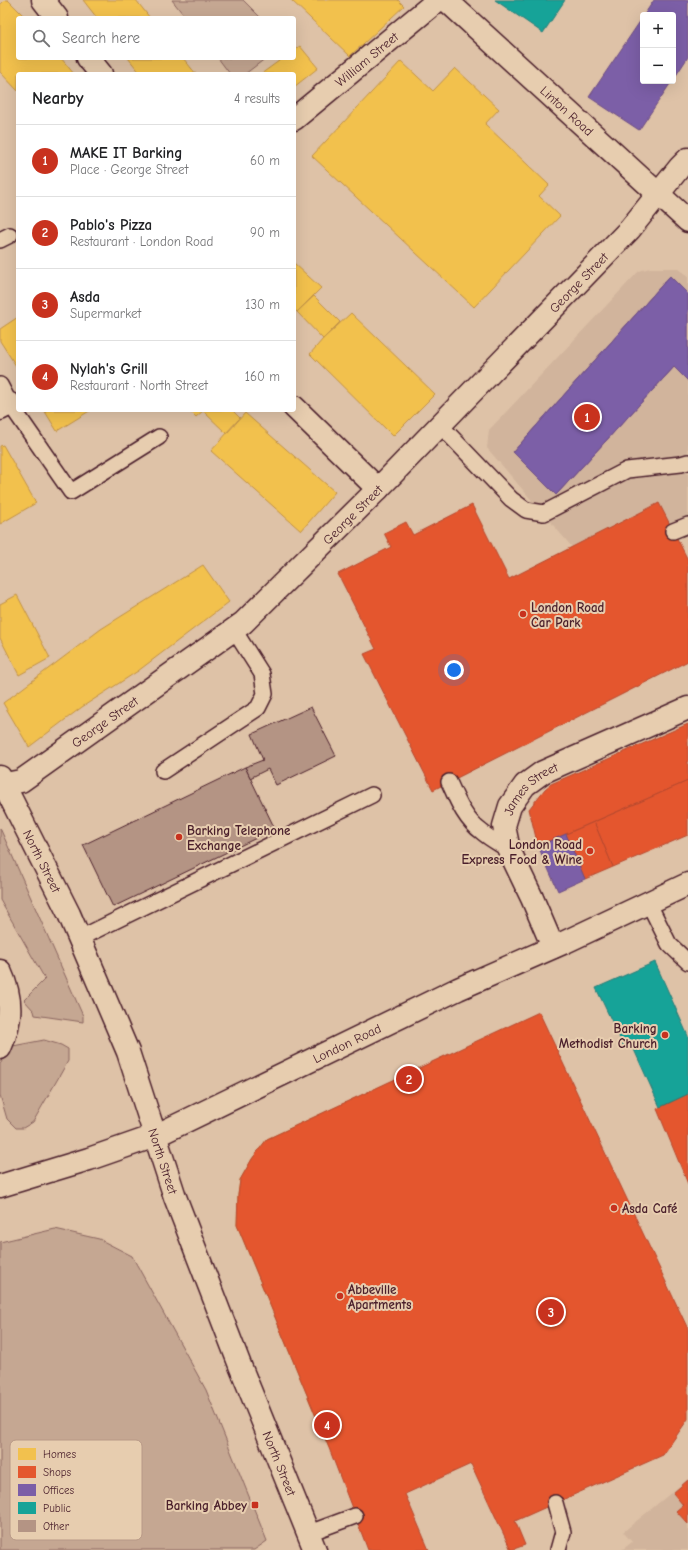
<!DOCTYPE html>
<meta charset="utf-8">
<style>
:root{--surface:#fff;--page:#f2f2f2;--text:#202124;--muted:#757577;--line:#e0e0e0;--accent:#c8321e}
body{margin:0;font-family:"Comic Neue",sans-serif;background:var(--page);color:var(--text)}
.controls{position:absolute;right:12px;top:12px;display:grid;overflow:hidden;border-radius:4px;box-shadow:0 4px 16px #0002}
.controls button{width:36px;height:36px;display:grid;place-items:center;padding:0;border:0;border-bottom:1px solid var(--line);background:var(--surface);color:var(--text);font:20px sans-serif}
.you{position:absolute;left:454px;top:670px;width:14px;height:14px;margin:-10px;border:3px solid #fff;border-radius:50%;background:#1a73e8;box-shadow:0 0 0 6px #1a73e833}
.badge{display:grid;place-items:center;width:26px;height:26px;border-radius:50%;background:var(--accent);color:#fff;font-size:13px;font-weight:700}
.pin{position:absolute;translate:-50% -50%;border:2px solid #fff;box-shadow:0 1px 4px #0006}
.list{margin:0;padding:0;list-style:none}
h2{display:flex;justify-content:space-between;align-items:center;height:52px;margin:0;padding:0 16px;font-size:17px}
h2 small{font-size:13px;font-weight:400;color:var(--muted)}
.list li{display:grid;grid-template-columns:26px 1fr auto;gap:12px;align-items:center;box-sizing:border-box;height:72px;padding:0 16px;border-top:1px solid var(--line)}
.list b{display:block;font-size:15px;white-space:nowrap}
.list p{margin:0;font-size:13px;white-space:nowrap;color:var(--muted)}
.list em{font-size:13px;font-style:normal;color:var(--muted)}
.icon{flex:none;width:22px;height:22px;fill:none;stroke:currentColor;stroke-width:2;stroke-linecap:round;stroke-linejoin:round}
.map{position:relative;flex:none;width:688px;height:1550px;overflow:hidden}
.search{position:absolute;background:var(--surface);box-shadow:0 4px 16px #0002;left:16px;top:16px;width:280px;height:44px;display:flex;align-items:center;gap:10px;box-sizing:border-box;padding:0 14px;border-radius:4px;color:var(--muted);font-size:15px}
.panel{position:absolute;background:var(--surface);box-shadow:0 4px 16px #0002;left:16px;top:72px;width:280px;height:340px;border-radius:4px}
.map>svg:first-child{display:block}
.built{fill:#d1b49c}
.green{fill:#c5a792;stroke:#88635e}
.homes{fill:#f2c14e;stroke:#c09044}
.shops{fill:#e4572e;stroke:#b6462d}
.offices{fill:#7b5ea7;stroke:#6c4b82}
.public{fill:#17a398;stroke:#267b77}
.building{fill:#b49484;stroke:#4a1f2b}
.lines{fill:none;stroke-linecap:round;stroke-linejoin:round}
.service-casing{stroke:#4a1f2b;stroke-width:18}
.minor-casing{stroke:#4a1f2b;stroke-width:25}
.tertiary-casing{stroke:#4a1f2b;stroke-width:25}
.service{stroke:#e7cdaf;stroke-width:15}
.minor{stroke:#e7cdaf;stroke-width:22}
.tertiary{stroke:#e7cdaf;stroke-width:22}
.poi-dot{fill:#c8321e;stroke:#e7cdaf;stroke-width:1.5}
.labels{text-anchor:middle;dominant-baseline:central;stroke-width:4;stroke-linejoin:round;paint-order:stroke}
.street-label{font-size:13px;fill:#4a1f2b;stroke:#e7cdaf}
.poi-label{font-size:13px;font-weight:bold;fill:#4a1f2b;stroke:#e7cdaf;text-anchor:start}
.key{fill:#e7cdaf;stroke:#b89987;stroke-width:1}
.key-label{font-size:11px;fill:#4a1f2b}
</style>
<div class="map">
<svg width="688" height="1550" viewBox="0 0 688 1550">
<rect width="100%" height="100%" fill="#dec2a7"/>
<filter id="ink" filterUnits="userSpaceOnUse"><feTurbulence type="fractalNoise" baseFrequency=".025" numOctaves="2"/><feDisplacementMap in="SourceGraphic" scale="8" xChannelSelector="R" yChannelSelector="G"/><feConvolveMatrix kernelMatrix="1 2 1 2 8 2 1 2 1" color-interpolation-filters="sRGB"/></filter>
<g filter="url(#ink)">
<!-- built -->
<g class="built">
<path d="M650 268H678L688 276V516L671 527 659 503 572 547 487 448 489 430 639 271Z"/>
<path d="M688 1479V1550H622L632 1542 623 1532Z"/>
</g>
<!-- green -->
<g class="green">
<path d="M172 0H243L261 18H186Z"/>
<path d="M218 58H266L245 74H230Z"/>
<path d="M0 828 83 1016V1022L35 1015 34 1011 24 1000 45 979 0 900Z"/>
<path d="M44 1040 61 1045 68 1049V1061L33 1122 23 1128H16L7 1119 0 1095V1064L13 1046Z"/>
<path d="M55 1229 99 1239 132 1256 206 1390 267 1541 254 1550H0V1242Z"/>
</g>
<!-- homes -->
<g class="homes">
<path d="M5 0H8L26 18H18V58H61L74 74H18V91L0 72V5Z"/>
<path d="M83 0H136L150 18H97Z"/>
<path d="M291 0H398L404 6 350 56Z"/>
<path d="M300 46 318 68 294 87V74H261L283 58H294V50Z"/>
<path d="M128 58H183L196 74H141Z"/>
<path d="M401 61 433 91 455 68 499 109 485 124 549 185 539 196 560 216 474 307 312 156Z"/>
<path d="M294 263 321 288 297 312 294 309Z"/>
<path d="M314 296 340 322 323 339 297 312Z"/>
<path d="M351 313 435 394 393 436 310 354 323 339Z"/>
<path d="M18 317V369L0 341V329Z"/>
<path d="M44 410H91L57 431Z"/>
<path d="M189 410H204L196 417Z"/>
<path d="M204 410H232L240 418 226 433 203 411Z"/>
<path d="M245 413 335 492 301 531 211 451Z"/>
<path d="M3 445 36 503 0 524V446Z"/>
<path d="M203 565 229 602 138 671 82 707 29 747 3 703 101 629Z"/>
<path d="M17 595 50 658 19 675 0 638V604Z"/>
<path d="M511 1026 548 1114 372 1196 443 1368 400 1389 407 1415 329 1448 237 1225 238 1195 240 1180 252 1159 267 1139Z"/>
</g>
<!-- shops -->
<g class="shops">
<path d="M659 503 688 560V661L433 790 364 654 376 649 338 574 391 547 384 533 406 522 413 535 472 505 509 579Z"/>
<path d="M688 724V781L538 846 529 809 545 789 551 784Z"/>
<path d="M688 781V835L613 867 594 822Z"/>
<path d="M594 822 613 867 585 879 566 834Z"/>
<path d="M539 1012 688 1329V1419L663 1455 515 1521 525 1545 511 1550 471 1464 405 1494 429 1550H368L329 1448 237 1225 238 1195 240 1180 252 1159 267 1139Z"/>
<path d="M688 1094V1184L657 1109Z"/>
<path d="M688 1480V1524L676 1511 683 1505 673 1493Z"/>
</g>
<!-- offices -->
<g class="offices">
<path d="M654 0H688V57L673 80V15H644Z"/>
<path d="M643 17V81H672L639 130 589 97Z"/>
<path d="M670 276 688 294V381L674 367 556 495 513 452Z"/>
<path d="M670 276 688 294V381L674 367 556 495 513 452Z"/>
<path d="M566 834 585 879 558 891 538 846Z"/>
</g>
<!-- public -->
<g class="public">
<path d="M495 0H565L543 33Z"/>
<path d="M655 962 688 1036V1094L660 1107 631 1043 624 1047 596 988Z"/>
</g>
<!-- building -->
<g class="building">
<path d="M311 707 336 756 276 785 268 769 250 778 245 767 263 760 252 734Z"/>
<path d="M245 767 275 829 113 907 83 845Z"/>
</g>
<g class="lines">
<!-- service casing -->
<g class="service-casing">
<g id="service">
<path d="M0 240 10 235"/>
<path d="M0 385 10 404 71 492 159 437"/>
<path d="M440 425 511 499 526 510 544 513 627 470 681 464 688 462"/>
<path d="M673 531 688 525"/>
<path d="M163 771 258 708 265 694 262 674 234 630"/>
<path d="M449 782C457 800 465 820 482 832 490 839 500 844 509 850"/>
<path d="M648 902 669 944 688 962"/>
<path d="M80 938 372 795"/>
<path d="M555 1503 563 1532 558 1550"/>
<path d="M309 1533 355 1516"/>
</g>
</g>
<!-- minor casing -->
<g class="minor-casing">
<g id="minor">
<path d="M43 0 57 18"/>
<path id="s1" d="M446 0 688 221"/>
<path d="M88 58 101 74"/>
<path id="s2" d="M294 119 438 0"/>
<path d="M294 407 378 489"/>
<path d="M0 409 10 404"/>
<path id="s3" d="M0 785 21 781 243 623 378 489 630 229 680 167 688 159"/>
<path id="s4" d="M553 947 532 898 509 850 504 826 510 806 525 785 543 772 688 708"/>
<path d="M0 971C13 999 12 1021 0 1048"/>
<path id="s5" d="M0 1186 89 1159 155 1136 458 989 563 943 688 884"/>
</g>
</g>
<!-- tertiary casing -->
<g class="tertiary-casing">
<g id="tertiary">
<path id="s6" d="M0 777 69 914 128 1052 175 1197 241 1368 315 1550"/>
</g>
</g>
<!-- service -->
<use href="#service" class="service"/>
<!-- minor -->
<use href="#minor" class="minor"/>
<!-- tertiary -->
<use href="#tertiary" class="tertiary"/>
</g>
</g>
<!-- markers -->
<g class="poi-dot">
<circle cx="523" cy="614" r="4"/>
<circle cx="179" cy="837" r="4"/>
<circle cx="590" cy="851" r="4"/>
<circle cx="665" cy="1035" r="4"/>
<circle cx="614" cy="1208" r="4"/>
<circle cx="340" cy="1296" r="4"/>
<rect x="251" y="1501" width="8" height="8" rx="2"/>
</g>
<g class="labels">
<!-- street labels -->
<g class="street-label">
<text stroke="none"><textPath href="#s2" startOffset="94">William Street</textPath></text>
<text stroke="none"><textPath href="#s1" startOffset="164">Linton Road</textPath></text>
<text stroke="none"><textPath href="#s3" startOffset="772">George Street</textPath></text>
<text stroke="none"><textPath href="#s3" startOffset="448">George Street</textPath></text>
<text stroke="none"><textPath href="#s3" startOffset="124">George Street</textPath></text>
<text stroke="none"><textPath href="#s4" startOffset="179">James Street</textPath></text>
<text stroke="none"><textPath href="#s6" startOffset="94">North Street</textPath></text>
<text stroke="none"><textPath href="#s5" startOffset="376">London Road</textPath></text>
<text stroke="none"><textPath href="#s6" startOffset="418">North Street</textPath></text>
<text stroke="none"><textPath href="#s6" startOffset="742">North Street</textPath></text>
</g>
<!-- poi labels -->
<g class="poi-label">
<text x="531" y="607">London Road<tspan x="531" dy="15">Car Park</tspan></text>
<text x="187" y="830">Barking Telephone<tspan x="187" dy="15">Exchange</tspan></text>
<text x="582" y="844" text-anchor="end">London Road<tspan x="582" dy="15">Express Food &amp; Wine</tspan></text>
<text x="657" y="1028" text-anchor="end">Barking<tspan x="657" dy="15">Methodist Church</tspan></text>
<text x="622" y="1208">Asda Café</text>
<text x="348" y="1289">Abbeville<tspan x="348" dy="15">Apartments</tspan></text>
<text x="247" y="1505" text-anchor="end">Barking Abbey</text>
</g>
</g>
<!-- legend -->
<rect x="10" y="1440" width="132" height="100" rx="6" class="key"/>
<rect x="18" y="1448" width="18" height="12" fill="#f2c14e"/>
<rect x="18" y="1466" width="18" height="12" fill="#e4572e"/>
<rect x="18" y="1484" width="18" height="12" fill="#7b5ea7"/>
<rect x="18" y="1502" width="18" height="12" fill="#17a398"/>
<rect x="18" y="1520" width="18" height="12" fill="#b49484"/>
<g class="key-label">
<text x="43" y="1458">Homes</text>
<text x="43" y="1476">Shops</text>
<text x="43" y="1494">Offices</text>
<text x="43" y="1512">Public</text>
<text x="43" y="1530">Other</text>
</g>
</svg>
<div class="controls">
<button>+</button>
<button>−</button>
</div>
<div class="you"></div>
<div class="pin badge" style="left:587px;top:417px">1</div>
<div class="pin badge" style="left:409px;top:1079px">2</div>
<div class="pin badge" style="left:551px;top:1312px">3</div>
<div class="pin badge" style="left:327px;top:1425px">4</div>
<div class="search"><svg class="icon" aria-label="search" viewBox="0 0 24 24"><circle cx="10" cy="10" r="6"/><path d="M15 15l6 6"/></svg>Search here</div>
<section class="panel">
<h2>Nearby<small>4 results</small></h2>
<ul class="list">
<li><span class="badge">1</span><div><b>MAKE IT Barking</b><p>Place · George Street</p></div><em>60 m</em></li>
<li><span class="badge">2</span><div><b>Pablo's Pizza</b><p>Restaurant · London Road</p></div><em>90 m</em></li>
<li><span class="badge">3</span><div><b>Asda</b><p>Supermarket</p></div><em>130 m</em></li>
<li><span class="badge">4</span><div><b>Nylah's Grill</b><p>Restaurant · North Street</p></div><em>160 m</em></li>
</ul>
</section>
</div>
